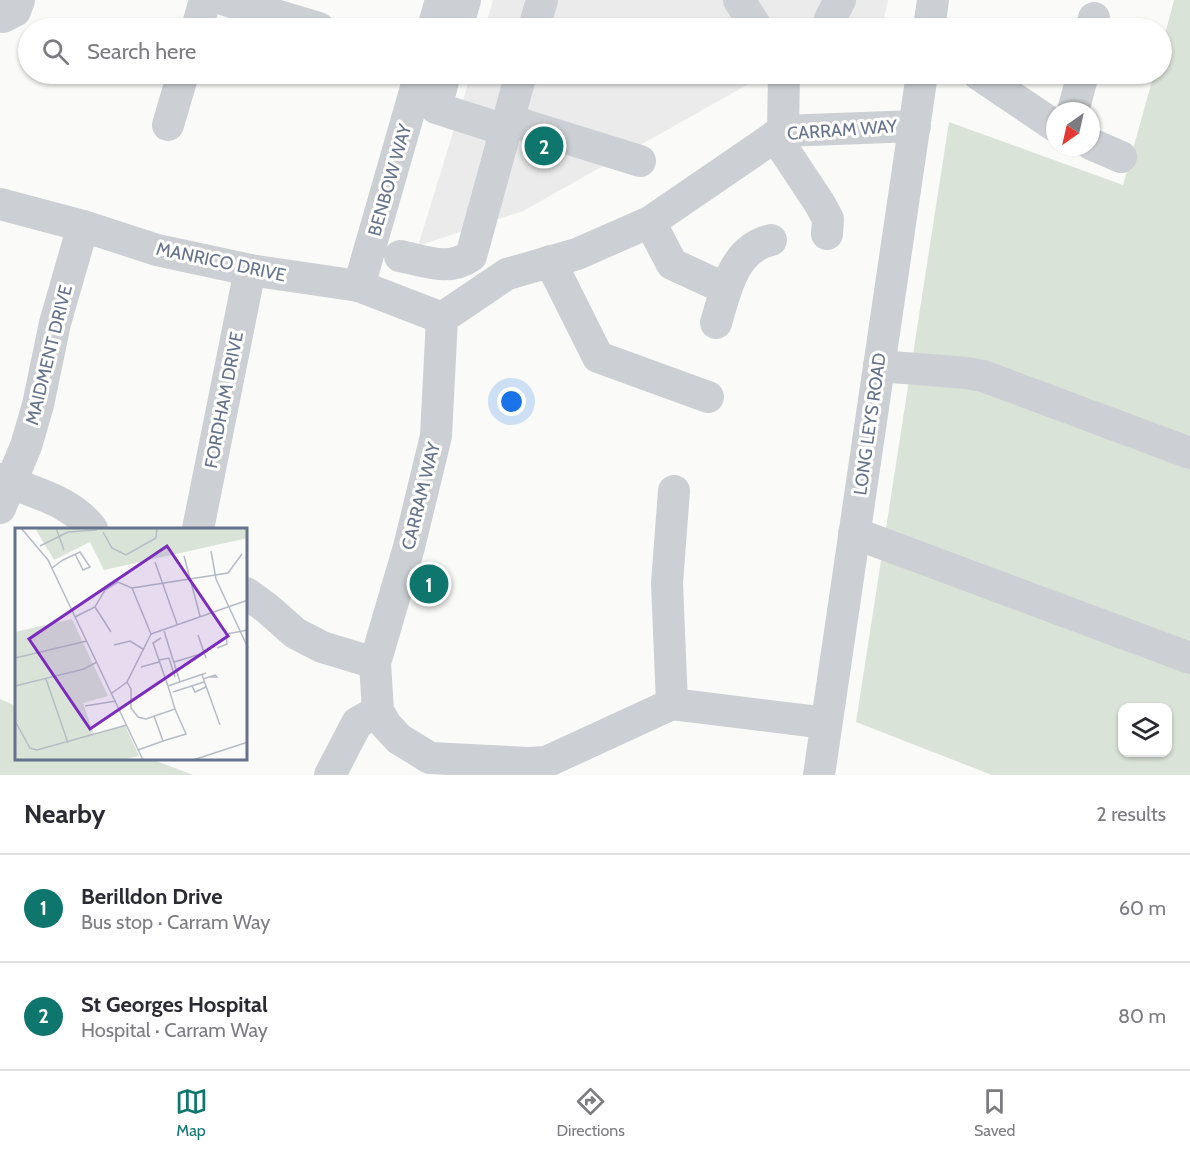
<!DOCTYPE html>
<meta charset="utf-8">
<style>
:root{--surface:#fff;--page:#f2f2f3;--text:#2b2b33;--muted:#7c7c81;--line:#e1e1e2;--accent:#0f766e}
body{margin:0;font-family:Cabin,sans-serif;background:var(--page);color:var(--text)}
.controls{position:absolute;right:18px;bottom:18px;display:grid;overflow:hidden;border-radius:12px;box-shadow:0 2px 4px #0004}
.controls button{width:54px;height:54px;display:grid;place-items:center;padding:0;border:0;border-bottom:2px solid var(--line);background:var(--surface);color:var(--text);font:30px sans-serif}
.compass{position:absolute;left:1046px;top:102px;width:54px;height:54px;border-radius:50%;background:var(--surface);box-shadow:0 2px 4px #0004;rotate:214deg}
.you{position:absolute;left:512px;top:402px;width:21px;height:21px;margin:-15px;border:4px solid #fff;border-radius:50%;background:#1a73e8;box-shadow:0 0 0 9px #1a73e833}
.badge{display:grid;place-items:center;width:39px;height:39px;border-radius:50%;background:var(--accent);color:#fff;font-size:20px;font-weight:700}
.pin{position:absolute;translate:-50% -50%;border:3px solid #fff;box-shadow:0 2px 6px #0006}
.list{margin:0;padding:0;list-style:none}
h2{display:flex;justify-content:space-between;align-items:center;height:78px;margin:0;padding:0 24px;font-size:26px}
h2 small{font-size:20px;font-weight:400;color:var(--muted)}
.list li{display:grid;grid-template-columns:39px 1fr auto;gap:18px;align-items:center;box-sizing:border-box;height:108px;padding:0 24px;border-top:2px solid var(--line)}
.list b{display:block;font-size:22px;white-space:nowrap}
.list p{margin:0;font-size:20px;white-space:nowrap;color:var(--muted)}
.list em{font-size:20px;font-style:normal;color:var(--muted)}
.icon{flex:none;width:33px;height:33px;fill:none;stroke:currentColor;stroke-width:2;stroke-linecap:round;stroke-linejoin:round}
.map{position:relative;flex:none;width:1190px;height:775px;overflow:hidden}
.search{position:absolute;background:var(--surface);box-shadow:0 2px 4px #0004;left:18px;right:18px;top:18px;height:66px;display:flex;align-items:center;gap:15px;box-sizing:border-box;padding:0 21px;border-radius:33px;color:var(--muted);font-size:22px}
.sheet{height:294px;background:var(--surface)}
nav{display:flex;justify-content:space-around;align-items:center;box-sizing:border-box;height:84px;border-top:2px solid var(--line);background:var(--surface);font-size:16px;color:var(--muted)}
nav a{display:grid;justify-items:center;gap:3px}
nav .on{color:var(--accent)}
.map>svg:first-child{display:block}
.built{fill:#ebebeb}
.green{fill:#dae3d8;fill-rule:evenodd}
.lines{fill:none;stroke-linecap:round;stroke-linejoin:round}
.minor{stroke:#cccfd3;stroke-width:32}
.labels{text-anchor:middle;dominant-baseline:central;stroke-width:6;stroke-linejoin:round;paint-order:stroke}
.street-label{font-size:18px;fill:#66738c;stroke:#fff}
.inset-road{fill:none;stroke:#b6bcc6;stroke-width:1.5}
.view{fill:#7b2cbf;fill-opacity:0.15;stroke:#7b2cbf;stroke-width:3}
.inset-edge{fill:none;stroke:#66738c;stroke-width:3}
</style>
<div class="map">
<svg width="1190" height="775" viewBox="0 0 1190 775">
<rect width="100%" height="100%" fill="#fafaf8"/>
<!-- built -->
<g class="built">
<path d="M493 0H888L882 28H485Z"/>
<path d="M471 74H781L754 81 523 211 418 246Z"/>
</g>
<!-- green -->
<g class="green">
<path d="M1174 0H1190V775H992L856 722 949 122 1123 185 1154 74H1162V46ZM1122 708H1168V752H1122Z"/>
<path d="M0 699 16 706V758L151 759 193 775H0Z"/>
</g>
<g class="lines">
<!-- minor -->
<g class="minor">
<path d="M225 0 319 28"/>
<path d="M739 0 757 28"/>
<path d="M0 16 3 17 15 11 19 0"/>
<path d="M197 28 205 0"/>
<path d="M433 28 441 0"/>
<path d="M457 28 465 0"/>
<path d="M534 28 542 0"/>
<path d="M828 28 830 19 840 0"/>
<path d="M929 28 933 0"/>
<path d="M1092 28 1094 18"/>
<path d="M445 74 436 108 505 130"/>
<path d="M978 74 1055 126"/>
<path d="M1073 111 1083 74"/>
<path d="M508 120 640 161"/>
<path d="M168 125 183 74"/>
<path d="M783 131 784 74"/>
<path d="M775 136 820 204 828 219 827 234"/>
<path d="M1091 144 1121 157"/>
<path d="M0 204 83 226 157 250 250 270 359 286 442 318"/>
<path d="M650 222 672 264 726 289"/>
<path d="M400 256C425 261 448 272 471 256L521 74"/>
<path d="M550 261 598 357 708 397"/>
<path d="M359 286 420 74"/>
<path d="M716 323C726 290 733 249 771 240"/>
<path d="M879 366 967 373 983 376 1190 453"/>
<path d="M0 479C31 492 71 500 92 529"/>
<path d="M0 508 26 446 38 405 55 323 83 226"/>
<path d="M198 529 250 270"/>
<path d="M854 533 1190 658"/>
<path d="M246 593 268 609 295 633 322 647 375 663"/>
<path d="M672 704 667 583 674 491"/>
<path d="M826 723 672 704 546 762 528 763 430 758 399 739 386 725 378 711 375 663 409 547 436 436 442 318 507 274 577 254 650 222 783 131 915 126"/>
<path d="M330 775 357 723 378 711"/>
<path d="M819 775 922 74"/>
</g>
</g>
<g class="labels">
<!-- street labels -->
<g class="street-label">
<text transform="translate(842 130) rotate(-4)">CARRAM WAY</text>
<text transform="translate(390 180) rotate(-74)">BENBOW WAY</text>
<text transform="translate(221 262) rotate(12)">MANRICO DRIVE</text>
<text transform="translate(49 355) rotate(-76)">MAIDMENT DRIVE</text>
<text transform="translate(224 400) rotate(-79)">FORDHAM DRIVE</text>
<text transform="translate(870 424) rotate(-82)">LONG LEYS ROAD</text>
<text transform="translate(421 496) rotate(-76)">CARRAM WAY</text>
</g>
</g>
<!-- overview -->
<g transform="translate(15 528)">
<rect width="232" height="232" fill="#fafaf8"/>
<path d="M25 0H232L233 10 89 42 75 14 39 32 21 2ZM57 91 93 168 68 175 79 207 110 197 124 228 106 232H0V104Z" fill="#dae3d8"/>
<path class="inset-road" d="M6 0 33 32 128 232M41 0 49 22M88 4 97 20 111 27 141 10 142 0M25 18 53 4 82 2M196 23 201 51 233 120M169 28 185 88M140 34 162 96M37 40 48 32 65 24 75 39 68 42 60 26M117 60 213 45 227 26M80 79 96 104M60 89 80 79 90 62 103 54 117 60 136 106 112 154 97 165M149 103 165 154M136 106 233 72M183 107 191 130M146 110 138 115 153 158M99 117 115 113 128 121M202 120 212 116 211 106 233 102M0 130 72 113M144 132 154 130 160 149M159 134 189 125M126 139 144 134M187 147 205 197M31 151 53 215M188 151 200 147 202 149H194M112 154 116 161V180L123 189 131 191 160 181 153 158 191 145M0 158 69 141 82 134M177 158 180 164 191 159M158 164 189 154M70 178 101 173M0 193 15 220 22 222 112 197M148 213 171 206 160 181M123 222 148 213 139 188M178 232 233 214"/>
<path class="view" d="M152 18 213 108 75 201 14 111Z"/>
<rect width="232" height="232" class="inset-edge"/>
</g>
</svg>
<div class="controls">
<button><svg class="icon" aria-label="layers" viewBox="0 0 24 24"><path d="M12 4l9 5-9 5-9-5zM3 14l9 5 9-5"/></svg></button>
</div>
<svg class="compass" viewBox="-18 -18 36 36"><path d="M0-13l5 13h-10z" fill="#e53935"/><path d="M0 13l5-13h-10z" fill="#7c7c81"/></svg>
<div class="you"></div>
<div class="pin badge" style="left:429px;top:584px">1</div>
<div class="pin badge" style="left:544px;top:146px">2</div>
<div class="search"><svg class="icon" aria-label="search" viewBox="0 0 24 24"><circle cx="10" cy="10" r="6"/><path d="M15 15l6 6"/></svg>Search here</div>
</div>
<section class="sheet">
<h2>Nearby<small>2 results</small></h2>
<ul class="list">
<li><span class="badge">1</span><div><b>Berilldon Drive</b><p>Bus stop · Carram Way</p></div><em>60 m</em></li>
<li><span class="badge">2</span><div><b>St Georges Hospital</b><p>Hospital · Carram Way</p></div><em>80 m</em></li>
</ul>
</section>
<nav>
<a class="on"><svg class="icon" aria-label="map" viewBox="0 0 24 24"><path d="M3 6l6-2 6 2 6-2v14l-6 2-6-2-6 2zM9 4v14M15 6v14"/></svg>Map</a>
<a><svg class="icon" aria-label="directions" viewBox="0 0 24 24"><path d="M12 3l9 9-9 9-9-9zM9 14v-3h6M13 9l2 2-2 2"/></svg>Directions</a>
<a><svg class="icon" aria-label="saved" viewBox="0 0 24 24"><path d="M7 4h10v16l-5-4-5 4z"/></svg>Saved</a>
</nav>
